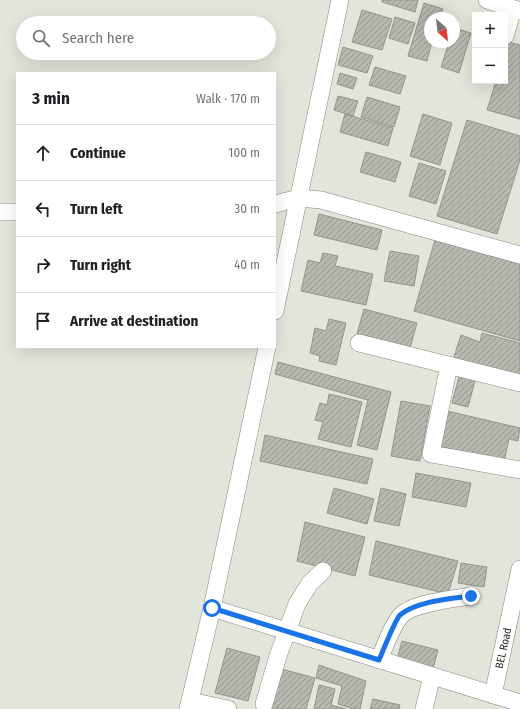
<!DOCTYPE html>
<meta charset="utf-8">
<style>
:root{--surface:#fff;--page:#f6f6f6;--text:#202124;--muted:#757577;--line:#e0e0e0}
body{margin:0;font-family:"Fira Sans Condensed",sans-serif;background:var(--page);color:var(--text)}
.controls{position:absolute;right:12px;top:12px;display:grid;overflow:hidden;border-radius:0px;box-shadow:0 4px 16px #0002}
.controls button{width:36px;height:36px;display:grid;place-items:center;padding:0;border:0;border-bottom:1px solid var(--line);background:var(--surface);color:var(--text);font:20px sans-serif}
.compass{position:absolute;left:424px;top:12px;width:36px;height:36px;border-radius:50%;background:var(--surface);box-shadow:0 4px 16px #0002;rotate:152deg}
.stop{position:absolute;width:12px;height:12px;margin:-9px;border:3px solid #1a73e8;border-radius:50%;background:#fff}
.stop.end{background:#1a73e8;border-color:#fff;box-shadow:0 1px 4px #0008}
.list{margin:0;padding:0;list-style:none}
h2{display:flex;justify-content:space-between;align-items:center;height:52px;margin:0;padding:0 16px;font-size:17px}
h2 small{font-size:13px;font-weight:400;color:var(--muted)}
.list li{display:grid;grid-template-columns:26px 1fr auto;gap:12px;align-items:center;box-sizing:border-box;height:56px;padding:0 16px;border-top:1px solid var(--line)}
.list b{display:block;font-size:15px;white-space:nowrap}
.list em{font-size:13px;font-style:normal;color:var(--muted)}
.icon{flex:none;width:22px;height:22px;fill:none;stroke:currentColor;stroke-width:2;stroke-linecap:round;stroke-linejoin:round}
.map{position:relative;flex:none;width:520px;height:709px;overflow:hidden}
.search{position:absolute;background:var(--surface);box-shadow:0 4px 16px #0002;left:16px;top:16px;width:260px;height:44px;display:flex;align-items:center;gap:10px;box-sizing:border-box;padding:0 14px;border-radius:22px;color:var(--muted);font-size:15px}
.panel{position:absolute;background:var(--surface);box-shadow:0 4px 16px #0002;left:16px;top:72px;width:260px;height:276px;border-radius:0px}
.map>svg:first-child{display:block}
.building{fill:url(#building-hatch);stroke:#92958b}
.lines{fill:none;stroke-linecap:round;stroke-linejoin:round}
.minor-casing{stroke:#85887e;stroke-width:18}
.minor{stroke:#fff;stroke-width:17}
.route{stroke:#1a73e8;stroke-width:5}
.labels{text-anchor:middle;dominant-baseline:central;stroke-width:3.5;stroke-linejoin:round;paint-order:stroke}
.street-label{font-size:11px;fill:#232420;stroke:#eff2e7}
</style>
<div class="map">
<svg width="520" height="709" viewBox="0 0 520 709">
<defs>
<pattern id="building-hatch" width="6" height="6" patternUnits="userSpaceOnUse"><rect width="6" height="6" fill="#b6b9af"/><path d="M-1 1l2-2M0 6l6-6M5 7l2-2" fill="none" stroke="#94968e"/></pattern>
</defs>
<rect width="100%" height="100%" fill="#e2e5da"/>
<!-- building -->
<g class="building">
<path d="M382 0H418L415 12 382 2Z"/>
<path d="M424 3 443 9 440 18H430V42H432L427 61 408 56Z"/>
<path d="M362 10 392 19 382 50 352 42Z"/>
<path d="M395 17 415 23 408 44 389 38Z"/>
<path d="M454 28 471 33 459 73 441 67 449 42H454Z"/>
<path d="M508 42 520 45V119L487 110 496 81H505V52Z"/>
<path d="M343 47 373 56 367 73 338 65Z"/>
<path d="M375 67 406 76 400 94 369 85Z"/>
<path d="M340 73 357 78 353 89 337 84Z"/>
<path d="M338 96 358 101 353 116 334 110Z"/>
<path d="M367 97 400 107 394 127 361 117Z"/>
<path d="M345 114 393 128 388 146 340 132Z"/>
<path d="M423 114 452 123 440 165 410 156Z"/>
<path d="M467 120 520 136V160L497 234 437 216Z"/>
<path d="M366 152 401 162 395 182 360 172Z"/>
<path d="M419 163 446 171 436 204 409 196Z"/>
<path d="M319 214 382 230 377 250 314 235Z"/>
<path d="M435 240 520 264V341L414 311Z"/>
<path d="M390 251 419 256 414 286 384 281Z"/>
<path d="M323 253 338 256 335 266 373 274 366 305 301 291 308 260 320 263Z"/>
<path d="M364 309 417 323 410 348 357 334Z"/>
<path d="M329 319 346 323 336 365 319 361 320 356 310 353 315 328 326 331Z"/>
<path d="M482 333 520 343V379L453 360 461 335 480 342Z"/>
<path d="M278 362 391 392 377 450 357 445 368 400 275 374Z"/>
<path d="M460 373 476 377 468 407 452 403Z"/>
<path d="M329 394 362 402 351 447 318 439 323 422 315 420 320 403 327 405Z"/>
<path d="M401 401 430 406 420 461 391 456Z"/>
<path d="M443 410 520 428 518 441 509 439 504 462 434 445Z"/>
<path d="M265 435 373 459 367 484 260 461Z"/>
<path d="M416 473 471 483 466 507 412 497Z"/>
<path d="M334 488 374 499 367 524 327 513Z"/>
<path d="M381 488 406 494 399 526 374 521Z"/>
<path d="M305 522 365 537 355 576 297 561Z"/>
<path d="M376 541 458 561 448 594 369 575Z"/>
<path d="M461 563 487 567 484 587 458 583Z"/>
<path d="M402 641 438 650 433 669 397 659Z"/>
<path d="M227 648 260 657 248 701 215 693Z"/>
<path d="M319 665 366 681 360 709H353L338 704 342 686 316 678Z"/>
<path d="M278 668 315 678 306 709H268Z"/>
<path d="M319 685 335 689 331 705 346 709H314Z"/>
<path d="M373 699 400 705 399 709H370Z"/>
</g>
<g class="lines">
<!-- minor casing -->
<g class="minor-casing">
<g id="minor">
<path d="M487 0 520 11"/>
<path d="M505 36 513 9"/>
<path d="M275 204 299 198 321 200 520 255"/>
<path d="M0 212H17"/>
<path d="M275 311 340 0"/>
<path d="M359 343 520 383"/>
<path d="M449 365 431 454 520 470"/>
<path d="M212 608 520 703"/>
<path d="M379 660C385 646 390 630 399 618 408 603 454 599 471 596"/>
<path id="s1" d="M493 695 520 569"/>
<path d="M190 701 228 709"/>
<path d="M264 704 278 656 297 604 310 583 323 571"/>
<path d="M188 709 212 608 267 347"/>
<path d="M424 709 432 676"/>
</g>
</g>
<!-- minor -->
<use href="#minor" class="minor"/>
</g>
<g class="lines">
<!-- route -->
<path class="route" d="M212 608 379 660C383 651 395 620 400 615 417 601 450 599 471 596"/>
</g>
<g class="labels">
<!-- street labels -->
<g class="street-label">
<text stroke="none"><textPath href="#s1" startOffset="48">BEL Road</textPath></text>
</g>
</g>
</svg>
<div class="controls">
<button>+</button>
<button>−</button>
</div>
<svg class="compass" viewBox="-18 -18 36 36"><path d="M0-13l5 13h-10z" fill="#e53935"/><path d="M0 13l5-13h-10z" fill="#757577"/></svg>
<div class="stop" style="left:212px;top:608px"></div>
<div class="stop end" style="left:471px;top:596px"></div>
<div class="search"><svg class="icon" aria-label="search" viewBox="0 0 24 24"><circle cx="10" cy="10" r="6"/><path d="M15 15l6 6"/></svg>Search here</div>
<section class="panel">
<h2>3 min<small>Walk · 170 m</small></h2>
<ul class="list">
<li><svg class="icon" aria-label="ahead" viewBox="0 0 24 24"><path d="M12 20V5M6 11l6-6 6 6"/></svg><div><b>Continue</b></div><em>100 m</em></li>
<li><svg class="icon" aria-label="left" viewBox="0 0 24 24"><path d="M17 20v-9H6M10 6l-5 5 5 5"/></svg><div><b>Turn left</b></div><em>30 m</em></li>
<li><svg class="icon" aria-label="right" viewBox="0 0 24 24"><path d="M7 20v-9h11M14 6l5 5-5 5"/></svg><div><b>Turn right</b></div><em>40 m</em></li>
<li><svg class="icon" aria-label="arrive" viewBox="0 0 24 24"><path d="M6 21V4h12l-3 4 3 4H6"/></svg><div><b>Arrive at destination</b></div></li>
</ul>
</section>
</div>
